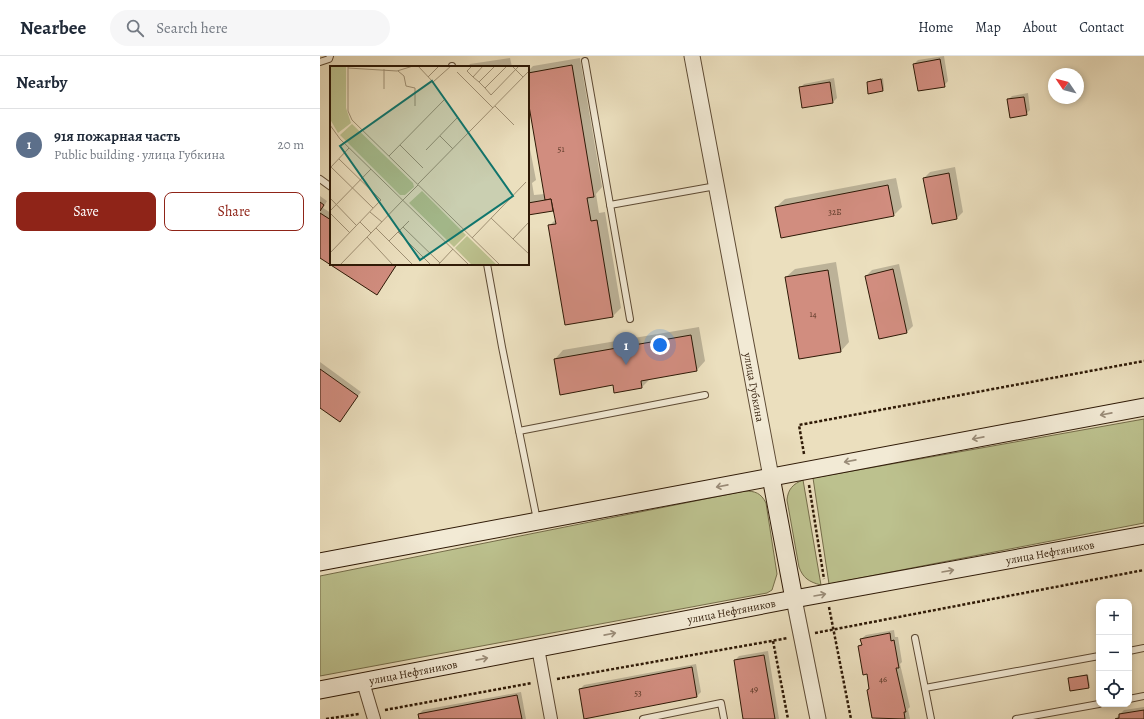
<!DOCTYPE html>
<meta charset="utf-8">
<style>
:root{--surface:#fff;--page:#f6f6f7;--text:#1f2937;--muted:#747a83;--line:#e0e1e3;--accent:#8f2418}
body{margin:0;font-family:Alegreya,serif;background:var(--page);color:var(--text)}
.controls{position:absolute;right:12px;bottom:12px;display:grid;overflow:hidden;border-radius:8px;box-shadow:0 2px 6px #0003}
.controls button{width:36px;height:36px;display:grid;place-items:center;padding:0;border:0;border-bottom:1px solid var(--line);background:var(--surface);color:var(--text);font:20px sans-serif}
.compass{position:absolute;left:728px;top:12px;width:36px;height:36px;border-radius:50%;background:var(--surface);box-shadow:0 2px 6px #0003;rotate:305deg}
.you{position:absolute;left:340px;top:289px;width:14px;height:14px;margin:-10px;border:3px solid #fff;border-radius:50%;background:#1a73e8;box-shadow:0 0 0 6px #1a73e833}
.badge{display:grid;place-items:center;width:26px;height:26px;border-radius:50%;background:var(--accent);color:#fff;font-size:13px;font-weight:700}
.pin{position:absolute;translate:-50% -33px;filter:drop-shadow(0 1px 2px #0008)}
.pin::after{content:'';position:absolute;top:21px;width:14px;height:12px;background:inherit;clip-path:polygon(0 0,100% 0,50% 100%)}
.list{margin:0;padding:0;list-style:none}
h2{display:flex;justify-content:space-between;align-items:center;height:52px;margin:0;padding:0 16px;font-size:17px}
h2 small{font-size:13px;font-weight:400;color:var(--muted)}
.list li{display:grid;grid-template-columns:26px 1fr auto;gap:12px;align-items:center;box-sizing:border-box;height:72px;padding:0 16px;border-top:1px solid var(--line)}
.list b{display:block;font-size:15px;white-space:nowrap}
.list p{margin:0;font-size:13px;white-space:nowrap;color:var(--muted)}
.list em{font-size:13px;font-style:normal;color:var(--muted)}
.actions{display:flex;gap:8px;padding:12px 16px}
.actions a{flex:1;padding:9px 0;border:1px solid var(--accent);border-radius:8px;text-align:center;font-size:14px;color:var(--accent)}
.actions .main{background:var(--accent);color:#fff}
.icon{flex:none;width:22px;height:22px;fill:none;stroke:currentColor;stroke-width:2;stroke-linecap:round;stroke-linejoin:round}
.map{position:relative;flex:none;width:824px;height:663px;overflow:hidden}
header{display:flex;align-items:center;gap:24px;box-sizing:border-box;height:56px;padding:0 20px;background:var(--surface);border-bottom:1px solid var(--line)}
header strong{font-size:19px}
nav{display:flex;gap:22px;margin-inline-start:auto;font-size:14px}
.search{width:280px;height:36px;background:var(--page);display:flex;align-items:center;gap:10px;box-sizing:border-box;padding:0 14px;border-radius:22px;color:var(--muted);font-size:15px}
main{display:flex}
aside{flex:1;background:var(--surface)}
.map>svg:first-child{display:block}
.green{fill:#bcc18e;stroke:#756d4a}
.shadow{fill:#0003}
.building{fill:#d18d7f;stroke:#2e1906}
.lines{fill:none;stroke-linecap:round;stroke-linejoin:round}
.service-casing{stroke:#5d4a34;stroke-width:8}
.minor-casing{stroke:#5d4a34;stroke-width:14}
.tertiary-casing{stroke:#5d4a34;stroke-width:17}
.secondary-casing{stroke:#2e1906;stroke-width:19}
.path{stroke:#2e1906;stroke-width:2.5;stroke-dasharray:3 2;stroke-linecap:butt}
.service{stroke:#f2ead5;stroke-width:6}
.minor{stroke:#f2ead5;stroke-width:12}
.tertiary{stroke:#f2ead5;stroke-width:15}
.secondary{stroke:#f2ead5;stroke-width:17}
.oneway{stroke:#9a8c78}
.labels{text-anchor:middle;dominant-baseline:central;stroke-width:4;stroke-linejoin:round;paint-order:stroke}
.number-label{font-size:9px;fill:#573624}
.street-label{font-size:11px;fill:#2e1906;stroke:#f2ead5}
.inset-road{fill:none;stroke:#9f9074;stroke-width:1}
.view{fill:#0f766e;fill-opacity:0.15;stroke:#0f766e;stroke-width:2}
.inset-edge{fill:none;stroke:#2e1906;stroke-width:2}
</style>
<header>
<strong>Nearbee</strong>
<div class="search"><svg class="icon" aria-label="search" viewBox="0 0 24 24"><circle cx="10" cy="10" r="6"/><path d="M15 15l6 6"/></svg>Search here</div>
<nav><a>Home</a><a>Map</a><a>About</a><a>Contact</a></nav>
</header>
<main>
<aside>
<h2>Nearby<small></small></h2>
<ul class="list">
<li><span class="badge" style="background:#5c6f8a">1</span><div><b>91я пожарная часть</b><p>Public building · улица Губкина</p></div><em>20 m</em></li>
</ul>
<div class="actions"><a class="main">Save</a><a>Share</a></div>
</aside>
<div class="map">
<svg width="824" height="663" viewBox="0 0 824 663">
<rect width="100%" height="100%" fill="#ebdfbe"/>
<filter id="stains"><feTurbulence type="fractalNoise" baseFrequency=".005" numOctaves="4"/><feColorMatrix values="0 0 0 0 .2 0 0 0 0 .09 0 0 0 0 .02 0 0 0 .5 -.17"/></filter>
<radialGradient id="worn" r=".72"><stop offset=".6" stop-color="#630" stop-opacity="0"/><stop offset="1" stop-color="#630" stop-opacity=".3"/></radialGradient>
<!-- green -->
<g class="green">
<path d="M824 363V467L509 528 493 422Z"/>
<path d="M483 424 501 529C489 526 483 522 479 511L467 444C468 433 473 428 483 424Z"/>
<path d="M425 435C435 435 441 437 446 447L457 518 452 534 447 537 0 620V520Z"/>
</g>
<!-- shadow -->
<g class="shadow">
<path d="M624 0 628 25 624 30 594 8 598 4Z"/>
<path d="M190 2 192 11H148L150 8Z"/>
<path d="M260 2 282 131 276 138 279 157 285 156 301 252 293 260 229 170 236 163 234 154 208 158V93H210L216 124 212 127 214 139 225 138 208 39V15L213 10Z"/>
<path d="M514 22 517 42 513 46 483 51 480 32 484 28Z"/>
<path d="M563 22 564 33 563 34 548 26Z"/>
<path d="M708 37 710 54 706 58 688 44 692 40Z"/>
<path d="M635 111 643 156 637 162 604 122 610 116Z"/>
<path d="M576 122 582 151 573 160 456 151 465 143Z"/>
<path d="M0 140 7 145 3 152 11 157V208H78L56 238 0 201Z"/>
<path d="M516 206 529 286 521 295 480 302 466 221 475 213Z"/>
<path d="M579 208 593 270 587 276 546 220 552 214Z"/>
<path d="M379 271 385 305 377 314 330 323 322 331 294 328 235 303 243 294Z"/>
<path d="M0 306 41 336 23 360 0 350Z"/>
<path d="M574 574 575 581H578L582 606 580 608 590 651 588 653 590 663H556L548 634 550 631 547 617 539 590 542 587 541 583 546 579Z"/>
<path d="M448 595 459 663H424L415 604 419 600Z"/>
<path d="M376 608 381 636 377 640 265 662 260 633 264 629Z"/>
<path d="M768 618 770 630 768 631 749 622Z"/>
<path d="M201 636 206 663H100L99 658 103 654Z"/>
<path d="M824 651V663H795L804 654Z"/>
</g>
<!-- building -->
<g class="building">
<path d="M620 3 625 31 598 35 593 8Z"/>
<path d="M252 9 274 141 267 142 271 165 277 164 293 261 245 269 228 169 236 168 231 143 225 144 208 44V17Z"/>
<path d="M561 23 563 35 548 38 547 26Z"/>
<path d="M510 26 513 47 482 52 479 31Z"/>
<path d="M704 41 707 59 690 62 687 43Z"/>
<path d="M629 117 637 163 612 168 603 122Z"/>
<path d="M568 129 574 160 461 182 455 151Z"/>
<path d="M231 143 233 155 208 159V147Z"/>
<path d="M0 146 4 149 0 155Z"/>
<path d="M0 157 11 164V208H77L57 239 0 202Z"/>
<path d="M573 213 587 277 559 283 545 220Z"/>
<path d="M508 214 521 296 479 303 465 221Z"/>
<path d="M371 279 377 315 321 325 322 332 294 337 293 329 240 339 234 303Z"/>
<path d="M0 313 38 340 20 366 0 352Z"/>
<path d="M570 577 571 585 574 584 579 612H576L586 656H584L585 663 552 662 547 634 549 633 547 618 543 619 538 590 542 589 540 583Z"/>
<path d="M444 599 455 663H423L414 604Z"/>
<path d="M372 611 377 641 264 663 259 633Z"/>
<path d="M767 619 769 632 750 635 748 622Z"/>
<path d="M197 639 202 663H99L98 658Z"/>
<path d="M824 654V663H795L799 662V658Z"/>
</g>
<g class="lines">
<!-- service casing -->
<g class="service-casing">
<g id="service">
<path d="M265 5 310 263"/>
<path d="M0 6 9 3 10 0"/>
<path d="M132 10V11"/>
<path d="M0 123 11 131"/>
<path d="M290 149 396 130"/>
<path d="M167 208 182 291 217 464"/>
<path d="M199 375 385 339"/>
<path d="M595 582 611 663"/>
<path d="M809 595 824 592"/>
<path d="M605 632 779 600"/>
<path d="M809 643 824 640"/>
<path d="M323 663 401 647 404 663"/>
<path d="M696 663 779 648"/>
</g>
</g>
<!-- minor casing -->
<g class="minor-casing">
<g id="minor">
<path d="M218 592 231 663"/>
<path d="M43 626 54 663"/>
</g>
</g>
<!-- tertiary casing -->
<g class="tertiary-casing">
<g id="tertiary">
<path id="s1" d="M372 0 451 421"/>
<path d="M474 543 498 663"/>
</g>
</g>
<!-- secondary casing -->
<g class="secondary-casing">
<g id="secondary">
<path d="M451 421 474 543"/>
<path d="M0 506 824 351"/>
<path id="s2" d="M0 634 474 543 824 479"/>
</g>
</g>
<!-- path -->
<g class="path">
<path d="M484 398 479 369 824 305"/>
<path d="M489 429 504 523"/>
<path d="M509 551 531 663"/>
<path d="M495 577 824 514"/>
<path d="M453 585 468 663"/>
<path d="M237 623 468 582"/>
<path d="M65 654 212 627"/>
<path d="M6 663 39 658"/>
</g>
<!-- service -->
<use href="#service" class="service"/>
<!-- minor -->
<use href="#minor" class="minor"/>
<!-- tertiary -->
<use href="#tertiary" class="tertiary"/>
<!-- secondary -->
<use href="#secondary" class="secondary"/>
</g>
<!-- one-way arrows -->
<defs><path id="oneway-shaft" d="M-6 0H5M1.5-3L5.5 0L1.5 3" fill="none" stroke-width="1.6" stroke-linecap="round" stroke-linejoin="round"/></defs>
<g class="oneway">
<use href="#oneway-shaft" transform="translate(786 358) rotate(169)"/>
<use href="#oneway-shaft" transform="translate(658 382) rotate(169)"/>
<use href="#oneway-shaft" transform="translate(530 405) rotate(169)"/>
<use href="#oneway-shaft" transform="translate(402 430) rotate(169)"/>
<use href="#oneway-shaft" transform="translate(628 515) rotate(-10)"/>
<use href="#oneway-shaft" transform="translate(500 539) rotate(-10)"/>
<use href="#oneway-shaft" transform="translate(290 578) rotate(-11)"/>
<use href="#oneway-shaft" transform="translate(162 603) rotate(-11)"/>
</g>
<g class="labels">
<!-- number labels -->
<g class="number-label">
<text x="241" y="93">51</text>
<text x="515" y="156">32Б</text>
<text x="493" y="258">14</text>
<text x="563" y="623">46</text>
<text x="434" y="633">49</text>
<text x="318" y="637">53</text>
</g>
<!-- street labels -->
<g class="street-label">
<text stroke="none"><textPath href="#s1" startOffset="337">улица Губкина</textPath></text>
<text stroke="none"><textPath href="#s2" startOffset="743">улица Нефтяников</textPath></text>
<text stroke="none"><textPath href="#s2" startOffset="419">улица Нефтяников</textPath></text>
<text stroke="none"><textPath href="#s2" startOffset="95">улица Нефтяников</textPath></text>
</g>
</g>
<!-- overview -->
<g transform="translate(10 10)">
<rect width="199" height="199" fill="#ebdfbe"/>
<path d="M0 0H16V42L21 57 8 67 0 53ZM22 58 83 117 84 121 75 129H70L10 69ZM92 125 136 169 124 181 79 137ZM137 170 167 199H142L125 182Z" fill="#bcc18e"/>
<path class="inset-road" d="M18 0V45L22 54 170 199M88 0 103 16 121 0M142 0 137 5 143 11M177 0 155 22 161 29 189 0M182 0 193 11M18 2 67 5 83 0M54 3V23M68 5 74 10 76 20 85 22V40M127 6 163 42M98 11 109 0M149 16 143 11 153 0M155 22 149 16 165 0M165 40 184 59M0 59 10 73 139 199M110 70 123 83M70 79 93 102M96 84 127 52M59 90 114 34M1 101 43 142M0 102 19 82M88 118 199 5M0 132 26 159M73 134 88 119M0 145 41 103M40 146 52 156M0 147 20 167M161 152 183 173 199 156M79 155 68 166 101 199M30 156 41 167M73 161 110 197M46 162 83 199M37 171 63 199M142 172 196 116M183 173 199 188M59 175 68 166M0 187 51 134 9 93M10 199 73 134M108 199 123 183"/>
<path class="view" d="M102 15 183 130 90 194 10 80Z"/>
<rect width="199" height="199" class="inset-edge"/>
</g>
<rect width="100%" height="100%" filter="url(#stains)"/>
<rect width="100%" height="100%" fill="url(#worn)"/>
</svg>
<div class="controls">
<button>+</button>
<button>−</button>
<button><svg class="icon" aria-label="locate" viewBox="0 0 24 24"><circle cx="12" cy="12" r="6"/><path d="M12 2v4M12 18v4M2 12h4M18 12h4"/></svg></button>
</div>
<svg class="compass" viewBox="-18 -18 36 36"><path d="M0-13l5 13h-10z" fill="#e53935"/><path d="M0 13l5-13h-10z" fill="#747a83"/></svg>
<div class="you"></div>
<div class="pin badge" style="left:306px;top:309px;background:#5c6f8a">1</div>
</div>
</main>
